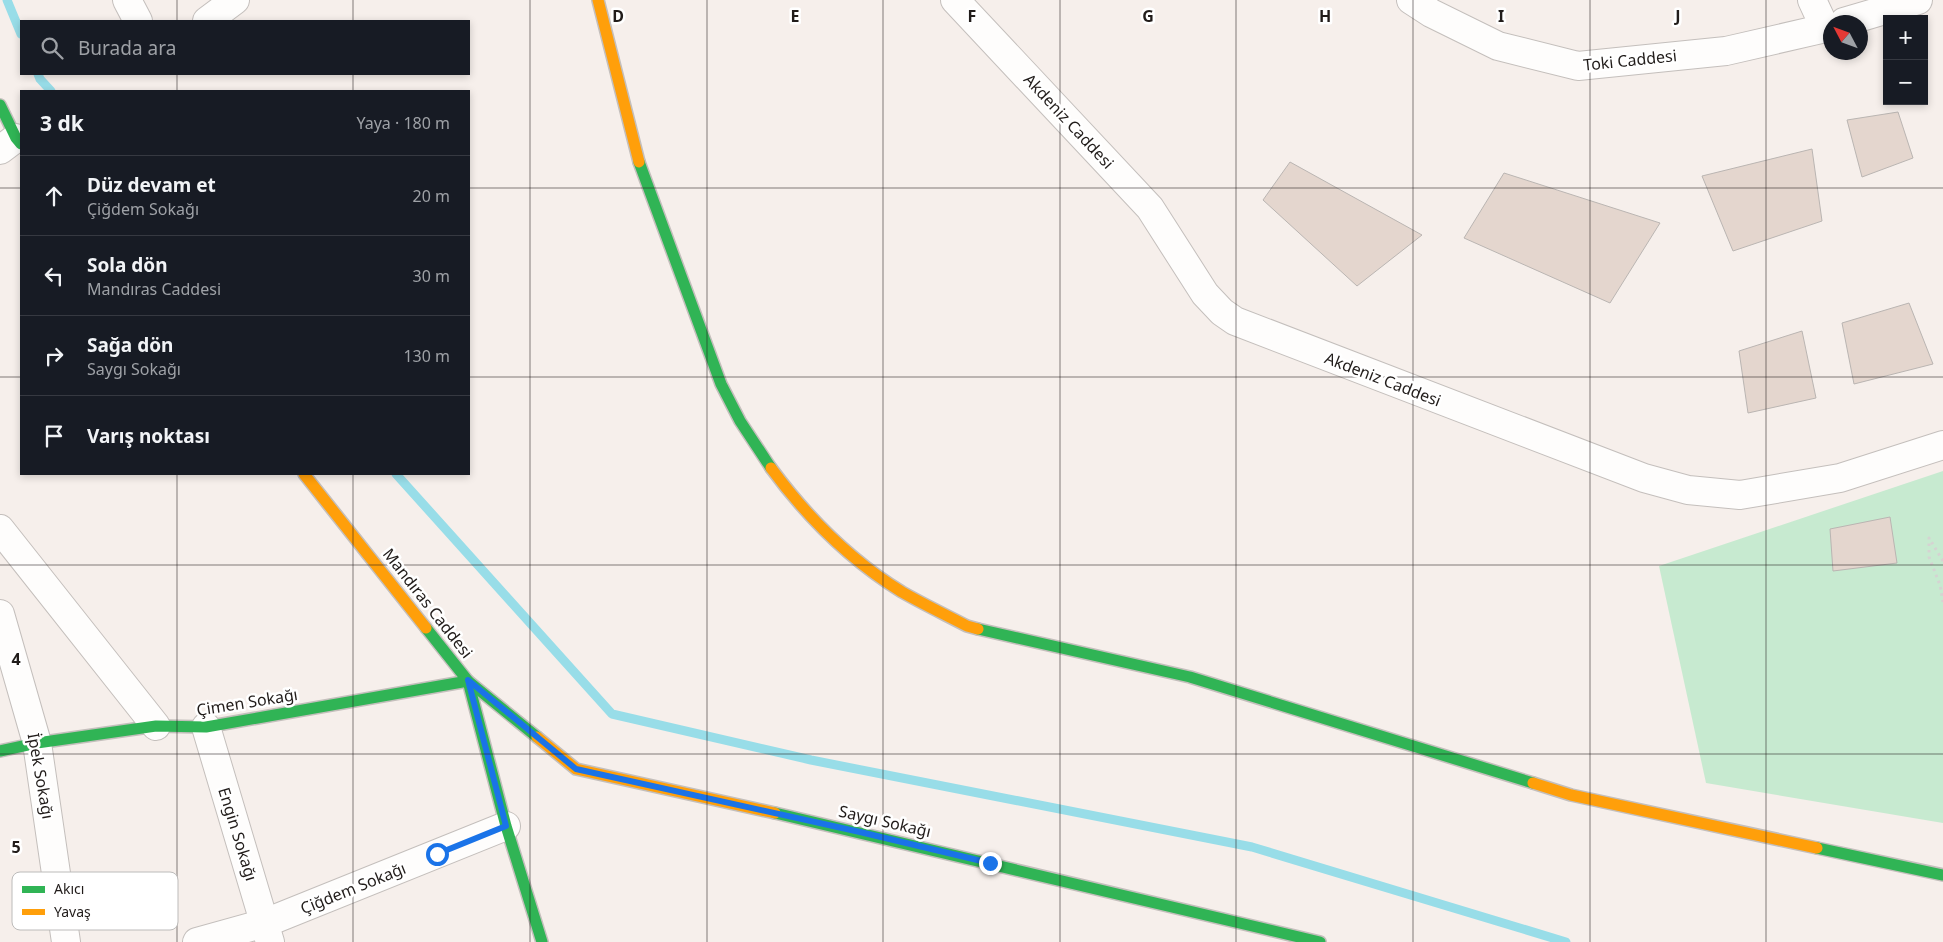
<!DOCTYPE html>
<html lang="tr">
<meta charset="utf-8">
<style>
:root{--surface:#171b24;--page:#242831;--text:#f1f3f6;--muted:#9ea1a6;--line:#363941}
body{margin:0;font-family:"Noto Sans",sans-serif;background:var(--page);color:var(--text)}
.controls{position:absolute;right:15px;top:15px;display:grid;overflow:hidden;border-radius:0px;box-shadow:0 2px 8px #0003}
.controls button{width:45px;height:45px;display:grid;place-items:center;padding:0;border:0;border-bottom:1px solid var(--line);background:var(--surface);color:var(--text);font:25px sans-serif}
.compass{position:absolute;left:1823px;top:15px;width:45px;height:45px;border-radius:50%;background:var(--surface);box-shadow:0 2px 8px #0003;rotate:311deg}
.stop{position:absolute;width:15px;height:15px;margin:-11px;border:4px solid #1a73e8;border-radius:50%;background:#fff}
.stop.end{background:#1a73e8;border-color:#fff;box-shadow:0 1px 5px #0008}
.list{margin:0;padding:0;list-style:none}
h2{display:flex;justify-content:space-between;align-items:center;height:65px;margin:0;padding:0 20px;font-size:21px}
h2 small{font-size:16px;font-weight:400;color:var(--muted)}
.list li{display:grid;grid-template-columns:32px 1fr auto;gap:15px;align-items:center;box-sizing:border-box;height:80px;padding:0 20px;border-top:1px solid var(--line)}
.list b{display:block;font-size:19px;white-space:nowrap}
.list p{margin:0;font-size:16px;white-space:nowrap;color:var(--muted)}
.list em{font-size:16px;font-style:normal;color:var(--muted)}
.icon{flex:none;width:28px;height:28px;fill:none;stroke:currentColor;stroke-width:2;stroke-linecap:round;stroke-linejoin:round}
.map{position:relative;flex:none;width:1943px;height:942px;overflow:hidden}
.search{position:absolute;background:var(--surface);box-shadow:0 2px 8px #0003;left:20px;top:20px;width:450px;height:55px;display:flex;align-items:center;gap:12px;box-sizing:border-box;padding:0 18px;border-radius:0px;color:var(--muted);font-size:19px}
.panel{position:absolute;background:var(--surface);box-shadow:0 2px 8px #0003;left:20px;top:90px;width:450px;height:385px;border-radius:0px}
.map>svg:first-child{display:block}
.green{fill:#c7ead0}
.lines{fill:none;stroke-linecap:round;stroke-linejoin:round}
.stream{stroke:#98dde8;stroke-width:9}
.building{fill:#e4d6ce;stroke:#bab5b2}
.street-casing{stroke:#c4bfbc;stroke-width:30}
.fast-casing{stroke:#c4bfbc;stroke-width:14}
.slow-casing{stroke:#c4bfbc;stroke-width:14}
.path{stroke:#d5d3d2;stroke-width:3;stroke-dasharray:2.5 4;stroke-linecap:butt}
.street{stroke:#fefdfc;stroke-width:28}
.fast{stroke:#30b455;stroke-width:11}
.slow{stroke:#ff9f0a;stroke-width:11}
.route{stroke:#1a73e8;stroke-width:6}
.grid{fill:none;stroke:#211c1a;stroke-width:1;stroke-opacity:0.55}
.labels{text-anchor:middle;dominant-baseline:central;stroke-width:5;stroke-linejoin:round;paint-order:stroke}
.street-label{font-size:16px;fill:#211c1a;stroke:#fff}
.key{fill:#fff;stroke:#bcbbba;stroke-width:1}
.key-label{font-size:14px;fill:#211c1a}
.grid-label{font-size:16px;text-anchor:middle;font-weight:bold;fill:#211c1a;stroke:#fff;stroke-width:5;stroke-linejoin:round;paint-order:stroke}
</style>
<div class="map">
<svg width="1943" height="942" viewBox="0 0 1943 942">
<rect width="100%" height="100%" fill="#f6efeb"/>
<!-- green -->
<path class="green" d="M1943 471V823L1706 783 1659 566Z"/>
<g class="lines">
<!-- stream -->
<g class="stream">
<path d="M7 0 21 34"/>
<path d="M38 74 40 79 51 91"/>
<path d="M396 474 612 714 811 760 1252 847 1566 942"/>
</g>
</g>
<!-- building -->
<g class="building">
<path d="M1898 112 1913 158 1862 177 1847 120Z"/>
<path d="M1812 149 1822 221 1733 251 1702 176Z"/>
<path d="M1290 162 1422 235 1357 286 1263 200Z"/>
<path d="M1504 173 1660 223 1610 303 1464 238Z"/>
<path d="M1909 303 1933 364 1854 384 1842 323Z"/>
<path d="M1802 331 1816 398 1748 413 1739 351Z"/>
<path d="M1890 517 1897 563 1833 571 1830 529Z"/>
</g>
<g class="lines">
<!-- street casing -->
<g class="street-casing">
<g id="street">
<path d="M127 0 138 21"/>
<path d="M955 0 1150 208 1205 294 1222 312 1235 321 1644 478 1688 490 1740 495 1840 478 1943 445"/>
<path d="M1411 0 1431 13 1498 46 1578 66 1726 51 1830 27"/>
<path d="M1812 0 1825 28"/>
<path d="M207 21 235 0"/>
<path d="M1844 22 1918 0"/>
<path d="M0 150 16 138"/>
<path d="M0 529 156 726"/>
<path d="M0 614 37 743 66 942"/>
<path d="M206 727 270 942"/>
<path d="M197 942 265 923 506 826"/>
</g>
</g>
<!-- fast casing -->
<g class="fast-casing">
<g id="fast">
<path d="M0 105 16 138 21 144"/>
<path d="M639 162 721 384 740 421 771 468"/>
<path d="M426 628 468 681 506 826 542 942"/>
<path d="M978 629 1190 677 1533 783"/>
<path d="M0 751 37 743 156 726 206 727 468 681 537 737"/>
<path d="M775 813 1320 942"/>
<path d="M1817 848 1943 875"/>
</g>
</g>
<!-- slow casing -->
<g class="slow-casing">
<g id="slow">
<path d="M598 0 639 162"/>
<path d="M771 468C807 517 850 560 902 592 923 604 946 615 967 626L978 629"/>
<path d="M304 474 426 628"/>
<path d="M537 737 576 769 775 813"/>
<path d="M1533 783 1571 795 1817 848"/>
</g>
</g>
<!-- path -->
<path class="path" d="M1943 561 1929 538V557L1940 585 1943 602"/>
<!-- street -->
<use href="#street" class="street"/>
<!-- fast -->
<use href="#fast" class="fast"/>
<!-- slow -->
<use href="#slow" class="slow"/>
</g>
<g class="lines">
<!-- route -->
<path class="route" d="M437 854 506 826 468 680 576 769 860 832 990 863"/>
</g>
<!-- grid -->
<path class="grid" d="M177 0V21M353 0V21M530 0V942M707 0V942M883 0V942M1060 0V942M1236 0V942M1413 0V942M1590 0V942M1766 0V942M177 74V91M353 74V91M0 188H21M469 188H1943M0 377H21M469 377H1943M177 474V942M353 474V942M0 565H1943M0 754H1943"/>
<g class="labels">
<!-- street labels -->
<g class="street-label">
<text transform="translate(1630 60) rotate(-6)">Toki Caddesi</text>
<text transform="translate(1069 121) rotate(47)">Akdeniz Caddesi</text>
<text transform="translate(1383 379) rotate(21)">Akdeniz Caddesi</text>
<text transform="translate(428 603) rotate(52)">Mandıras Caddesi</text>
<text transform="translate(247 702) rotate(-9)">Çimen Sokağı</text>
<text transform="translate(41 776) rotate(80)">İpek Sokağı</text>
<text transform="translate(885 821) rotate(13)">Saygı Sokağı</text>
<text transform="translate(238 834) rotate(73)">Engin Sokağı</text>
<text transform="translate(353 888) rotate(-22)">Çiğdem Sokağı</text>
</g>
</g>
<!-- legend -->
<rect x="12" y="872" width="166" height="58" rx="8" class="key"/>
<rect x="22" y="886" width="23" height="7" fill="#30b455"/>
<rect x="22" y="909" width="23" height="6" fill="#ff9f0a"/>
<g class="key-label">
<text x="54" y="894">Akıcı</text>
<text x="54" y="917">Yavaş</text>
</g>
<g class="grid-label">
<text x="618" y="22">D</text>
<text x="795" y="22">E</text>
<text x="972" y="22">F</text>
<text x="1148" y="22">G</text>
<text x="1325" y="22">H</text>
<text x="1501" y="22">I</text>
<text x="1678" y="22">J</text>
<text x="16" y="665">4</text>
<text x="16" y="853">5</text>
</g>
</svg>
<div class="controls">
<button>+</button>
<button>−</button>
</div>
<svg class="compass" viewBox="-18 -18 36 36"><path d="M0-13l5 13h-10z" fill="#e53935"/><path d="M0 13l5-13h-10z" fill="#9ea1a6"/></svg>
<div class="stop" style="left:437px;top:854px"></div>
<div class="stop end" style="left:990px;top:863px"></div>
<div class="search"><svg class="icon" aria-label="search" viewBox="0 0 24 24"><circle cx="10" cy="10" r="6"/><path d="M15 15l6 6"/></svg>Burada ara</div>
<section class="panel">
<h2>3 dk<small>Yaya · 180 m</small></h2>
<ul class="list">
<li><svg class="icon" aria-label="ahead" viewBox="0 0 24 24"><path d="M12 20V5M6 11l6-6 6 6"/></svg><div><b>Düz devam et</b><p>Çiğdem Sokağı</p></div><em>20 m</em></li>
<li><svg class="icon" aria-label="left" viewBox="0 0 24 24"><path d="M17 20v-9H6M10 6l-5 5 5 5"/></svg><div><b>Sola dön</b><p>Mandıras Caddesi</p></div><em>30 m</em></li>
<li><svg class="icon" aria-label="right" viewBox="0 0 24 24"><path d="M7 20v-9h11M14 6l5 5-5 5"/></svg><div><b>Sağa dön</b><p>Saygı Sokağı</p></div><em>130 m</em></li>
<li><svg class="icon" aria-label="arrive" viewBox="0 0 24 24"><path d="M6 21V4h12l-3 4 3 4H6"/></svg><div><b>Varış noktası</b></div></li>
</ul>
</section>
</div>
